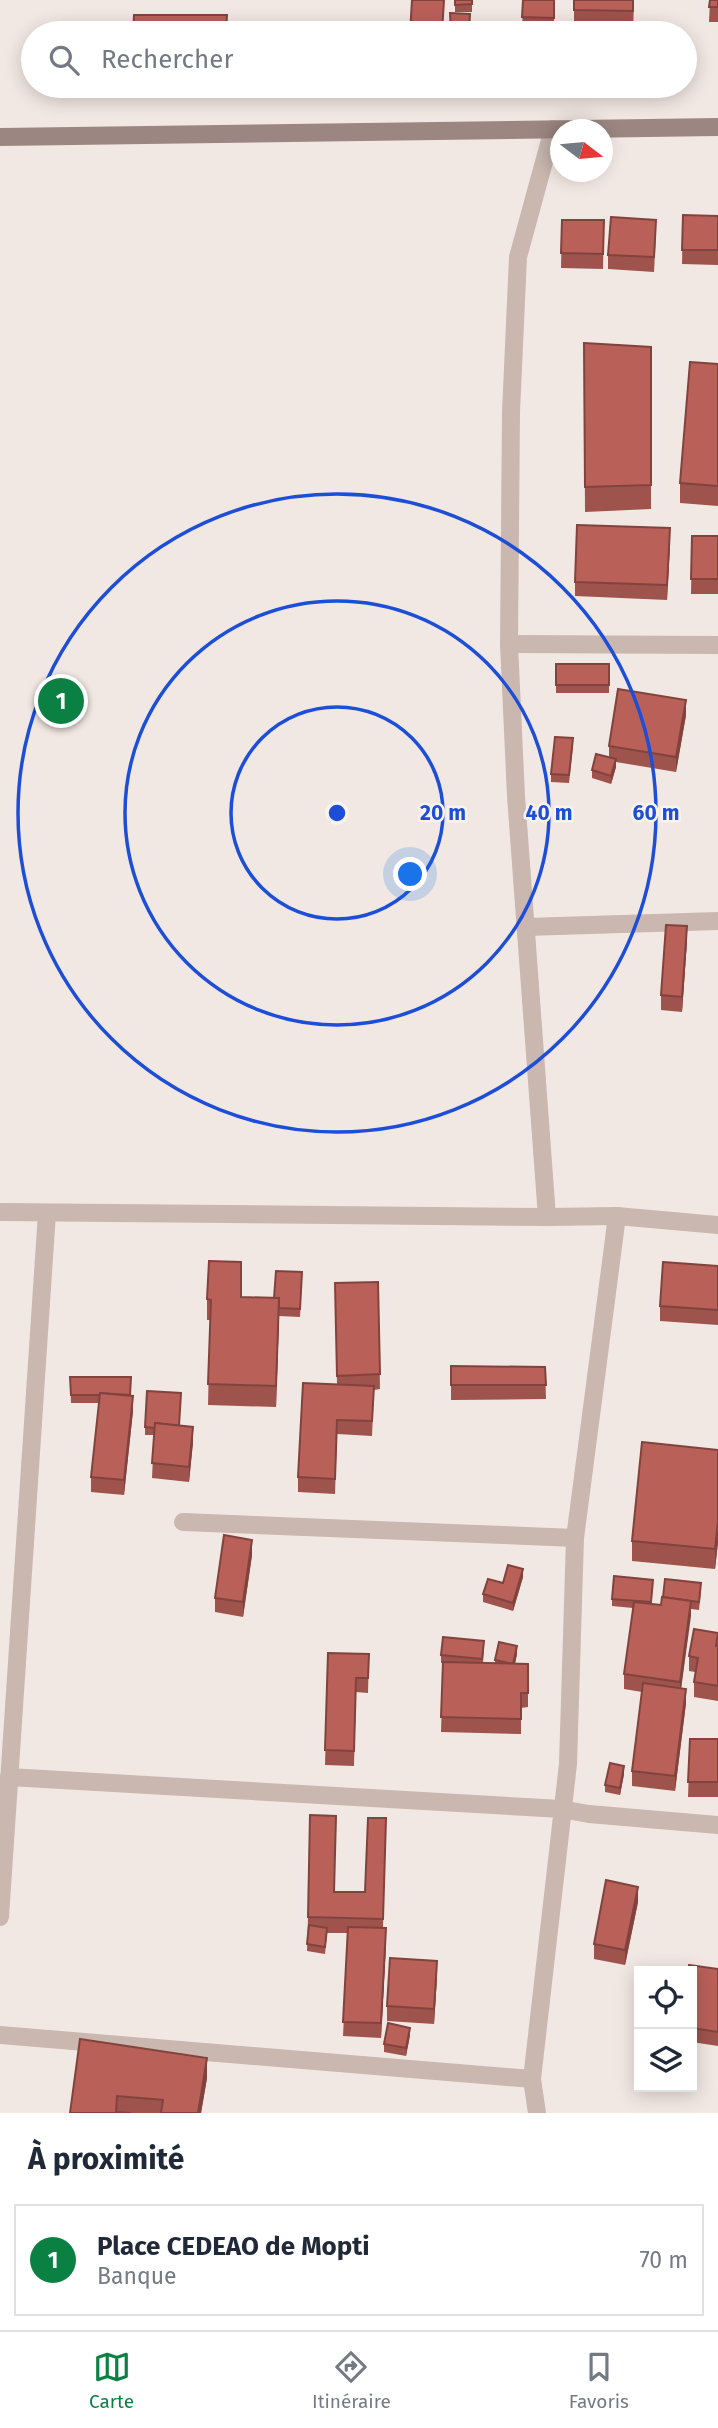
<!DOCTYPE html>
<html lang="fr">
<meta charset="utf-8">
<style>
:root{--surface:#fff;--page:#f2f2f3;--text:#1f2937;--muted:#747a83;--line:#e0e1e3;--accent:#0b8043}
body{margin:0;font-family:"Fira Sans",sans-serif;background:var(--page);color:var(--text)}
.controls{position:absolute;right:21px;bottom:21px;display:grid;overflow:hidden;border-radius:0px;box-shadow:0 4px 18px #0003}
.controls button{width:63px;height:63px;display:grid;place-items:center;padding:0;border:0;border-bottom:2px solid var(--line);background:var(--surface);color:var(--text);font:35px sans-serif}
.compass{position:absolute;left:550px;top:119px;width:63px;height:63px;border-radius:50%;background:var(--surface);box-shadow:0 4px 18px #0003;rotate:106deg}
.you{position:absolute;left:411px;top:875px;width:24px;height:24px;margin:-18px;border:5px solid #fff;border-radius:50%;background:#1a73e8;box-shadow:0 0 0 10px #1a73e833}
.badge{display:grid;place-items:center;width:46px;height:46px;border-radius:50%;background:var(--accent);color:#fff;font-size:23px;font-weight:700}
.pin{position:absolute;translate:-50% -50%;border:4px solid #fff;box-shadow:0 2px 7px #0006}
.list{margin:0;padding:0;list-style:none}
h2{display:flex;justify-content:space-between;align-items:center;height:91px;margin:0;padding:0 28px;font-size:30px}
h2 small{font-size:23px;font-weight:400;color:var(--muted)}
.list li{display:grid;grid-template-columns:46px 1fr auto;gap:21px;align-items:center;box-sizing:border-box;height:112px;margin:0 14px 14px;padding:0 14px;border:2px solid var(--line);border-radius:0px}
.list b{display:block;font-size:26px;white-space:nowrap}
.list p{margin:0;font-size:23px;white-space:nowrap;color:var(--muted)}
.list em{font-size:23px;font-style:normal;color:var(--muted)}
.icon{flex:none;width:38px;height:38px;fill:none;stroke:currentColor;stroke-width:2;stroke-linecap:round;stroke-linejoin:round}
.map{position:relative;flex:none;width:718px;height:2113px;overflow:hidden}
.search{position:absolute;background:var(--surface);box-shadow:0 4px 18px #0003;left:21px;right:21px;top:21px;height:77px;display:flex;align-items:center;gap:18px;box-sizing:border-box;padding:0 24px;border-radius:38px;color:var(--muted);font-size:26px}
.sheet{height:217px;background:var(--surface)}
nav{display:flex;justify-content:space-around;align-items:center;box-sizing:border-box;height:98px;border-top:2px solid var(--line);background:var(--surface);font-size:19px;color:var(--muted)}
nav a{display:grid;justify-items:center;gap:4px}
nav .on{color:var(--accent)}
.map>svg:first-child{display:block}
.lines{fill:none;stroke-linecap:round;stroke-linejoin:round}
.street{stroke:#c9b7b0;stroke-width:18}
.secondary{stroke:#9c8681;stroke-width:18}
.wall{fill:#9f534d}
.shaded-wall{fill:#82433e}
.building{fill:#b96059;stroke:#82433e;stroke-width:2}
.ring{fill:none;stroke:#1d4ed8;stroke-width:3.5}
.centre{fill:#1d4ed8;stroke:#f9f3ef;stroke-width:3.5}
.ring-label{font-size:21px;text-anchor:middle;font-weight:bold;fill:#1d4ed8;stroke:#f9f3ef;stroke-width:5;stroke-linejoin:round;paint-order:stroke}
</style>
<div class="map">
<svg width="718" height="2113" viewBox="0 0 718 2113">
<rect width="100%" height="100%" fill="#f2e8e3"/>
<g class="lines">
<!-- street -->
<g class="street">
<path d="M509 644 718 645"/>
<path d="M526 927 718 921"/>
<path d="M0 1212 547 1217 617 1216 718 1225"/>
<path d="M547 1217 516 796 509 644 511 412 518 257 553 129"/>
<path d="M183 1522 575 1538"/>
<path d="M9 1777 561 1809 589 1814 718 1825"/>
<path d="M0 1917 47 1213"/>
<path d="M0 2035 532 2079"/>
<path d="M537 2113 532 2079 568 1764 575 1538 617 1216"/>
</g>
<!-- secondary -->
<path class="secondary" d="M0 137 718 127"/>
</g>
<!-- wall -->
<g class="wall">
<rect x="455" y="0" width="17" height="12"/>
<path d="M523 0H554V32H522Z"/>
<path d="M574 0H634L633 32 574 30Z"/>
<path d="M710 0H718V22H709Z"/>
<path d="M86 86H113V88L86 87Z"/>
<path d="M683 215 718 216V265L682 264Z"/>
<path d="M562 220H604L603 269 561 268Z"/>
<path d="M656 234 654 272 608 269V255Z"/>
<path d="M584 343 651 347V509L585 512Z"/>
<path d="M718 364V506L680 503V483Z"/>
<path d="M692 536H718V594H691Z"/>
<path d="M670 543 667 600 575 596V582Z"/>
<rect x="556" y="664" width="53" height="29"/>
<path d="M686 715 676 772 616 762V767L611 784 592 778V770L609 757V746Z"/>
<path d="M573 746 569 783 551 782V774Z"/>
<path d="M687 941 682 1012 661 1010V995Z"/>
<path d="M718 1266V1325L660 1321V1306Z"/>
<path d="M302 1280 300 1317 279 1316 276 1407 208 1405 210 1320H207V1299L241 1297 274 1298Z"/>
<path d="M378 1282 380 1389 374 1390 372 1436 337 1434 335 1494 298 1492V1477L337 1385 335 1283Z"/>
<path d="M451 1366 545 1367 546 1399 451 1400Z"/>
<path d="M70 1377 131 1396 133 1411 124 1495 91 1492V1477L99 1403H71Z"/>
<path d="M179 1426 193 1442 189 1482 152 1478 154 1435H145V1427Z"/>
<path d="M718 1450V1542L715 1569 632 1561V1541Z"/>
<path d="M252 1555 243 1617 215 1612V1598Z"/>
<path d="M523 1577 513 1611 483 1602V1594L503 1583Z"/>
<path d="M653 1587 651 1604 661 1605 701 1590 699 1610 691 1609 681 1688 686 1703 675 1791 632 1786V1771L642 1692 624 1689V1674L633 1608 612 1606V1599Z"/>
<path d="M718 1633V1701L694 1697V1682L695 1672 689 1671V1656Z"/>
<path d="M484 1649 483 1663H495V1660L517 1654 515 1664H528V1707L521 1708V1734L441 1732 443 1663H441V1655Z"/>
<path d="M328 1653 369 1654 368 1693 356 1692 354 1766 325 1765Z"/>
<path d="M690 1739H718V1797H688Z"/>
<path d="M624 1774 620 1795 605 1792V1785Z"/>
<path d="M386 1818 383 1928 386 1943 381 2038 343 2036 348 1933H327L325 1954 307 1951 308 1917 335 1892H365Z"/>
<path d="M638 1902 625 1965 594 1959V1944Z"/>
<path d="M718 1969V2046L692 2042V1971Z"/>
<path d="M437 1976 434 2024 387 2021V2006Z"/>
<path d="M410 2035 406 2056 384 2052V2044Z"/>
<path d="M80 2039 207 2078 201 2113H70Z"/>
</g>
<!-- shaded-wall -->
<g class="shaded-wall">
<path d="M670 528V543L667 600V585Z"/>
<path d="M686 700V715L676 772V757Z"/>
<path d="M616 759V767L611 784V776Z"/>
<path d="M687 926V941L682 1012V997Z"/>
<path d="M279 1298V1319L276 1407V1386Z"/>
<path d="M133 1396V1411L124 1495V1480Z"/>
<path d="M193 1427V1442L189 1482V1467Z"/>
<path d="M718 1521V1542L715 1569V1549Z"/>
<path d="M252 1540V1555L243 1617V1602Z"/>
<path d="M523 1569V1577L513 1611V1603Z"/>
<path d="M691 1601V1616L680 1697V1682Z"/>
<path d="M517 1646V1654L513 1672V1664Z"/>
<path d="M686 1689V1703L675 1791V1776Z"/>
<path d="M624 1766V1774L620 1795V1788Z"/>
<path d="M638 1887V1902L625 1965V1950Z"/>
<path d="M386 1928V1943L381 2038V2023Z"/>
<path d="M437 1961V1976L434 2024V2009Z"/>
<path d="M410 2028V2035L406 2056V2048Z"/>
<path d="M207 2058V2078L201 2113H198Z"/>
</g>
<!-- building -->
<g class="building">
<path d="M412 0H444L442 33H410Z"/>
<path d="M455 0H472V4L455 5Z"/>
<path d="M523 0H554V18L522 17Z"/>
<path d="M574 0H633V11L574 10Z"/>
<path d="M710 0H718V7H709Z"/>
<path d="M450 13 470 14 469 33H490H451Z"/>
<path d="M134 15H227L226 33H133Z"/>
<path d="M370 25 371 33H282V32Z"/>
<rect x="569" y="31" width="14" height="2"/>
<path d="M683 215 718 216V250H682Z"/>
<path d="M611 217 656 220 654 257 608 255Z"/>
<path d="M562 220H604L603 254 561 253Z"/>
<path d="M584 343 651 347V485L585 487Z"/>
<path d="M690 362 718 364V486L680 483Z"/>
<path d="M577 525 670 528 667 585 575 582Z"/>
<path d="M692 536H718V579H691Z"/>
<rect x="556" y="664" width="53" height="21"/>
<path d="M618 689 686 700 676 757 609 746Z"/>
<path d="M555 737 573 738 569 775 551 774Z"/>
<path d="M596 754 616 759 611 776 592 770Z"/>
<path d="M666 925 687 926 682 997 661 995Z"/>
<path d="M209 1261 241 1262V1297L279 1298 276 1386 208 1384 211 1300 207 1299Z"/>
<path d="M663 1262 718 1266V1310L660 1306Z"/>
<path d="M276 1271 302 1272 300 1309 279 1308V1298H274Z"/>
<path d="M378 1282 380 1374 337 1376 335 1283Z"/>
<path d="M451 1366 545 1367 546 1385H451Z"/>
<path d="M70 1377H131L130 1395 100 1393V1395H71Z"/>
<path d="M303 1383 374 1386 372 1421 337 1420 335 1479 298 1477Z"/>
<path d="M147 1391 181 1393 179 1426 155 1423V1428L145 1427Z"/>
<path d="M100 1393 133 1396 124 1480 91 1477Z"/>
<path d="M155 1423 193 1427 189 1467 152 1463Z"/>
<path d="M642 1442 718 1450V1521L715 1549 632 1541Z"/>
<path d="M224 1535 252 1540 243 1602 215 1598Z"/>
<path d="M508 1565 523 1569 513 1603 483 1594 488 1579 503 1583Z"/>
<path d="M614 1576 653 1580 651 1602 612 1599Z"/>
<path d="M665 1579 701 1583 699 1602 663 1597Z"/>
<path d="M662 1597 691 1601 680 1682 624 1674 634 1602 661 1605Z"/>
<path d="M694 1629 718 1633 716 1646H718V1686L694 1682 698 1658 689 1656Z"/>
<path d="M443 1637 484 1641 482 1659 441 1655Z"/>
<path d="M499 1642 517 1646 513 1664 495 1660Z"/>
<path d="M328 1653 369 1654 368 1678H356L354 1751 325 1750Z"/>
<path d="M443 1662 528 1664V1693H521V1719L441 1717Z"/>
<path d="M643 1683 686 1689 675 1776 632 1771Z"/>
<path d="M690 1739H718V1782H688Z"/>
<path d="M610 1763 624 1766 620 1788 605 1785Z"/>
<path d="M310 1815 336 1816 334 1892H365L368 1818H386L383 1919 308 1917Z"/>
<path d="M606 1880 638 1887 625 1950 594 1944Z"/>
<path d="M309 1925 327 1928 325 1947 307 1944Z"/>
<path d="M348 1927 386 1928 381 2023 343 2022Z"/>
<path d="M390 1958 437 1961 434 2009 387 2006Z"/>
<path d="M689 1965 718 1969V2032L692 2028V1971H688Z"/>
<path d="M388 2023 410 2028 406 2048 384 2044Z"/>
<path d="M80 2039 207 2058 198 2113H161L163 2100 117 2096 116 2112 131 2113H70Z"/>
</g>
<!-- distance rings -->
<g class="ring">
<circle cx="337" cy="813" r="106"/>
<circle cx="337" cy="813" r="212"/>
<circle cx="337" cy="813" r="319"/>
</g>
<circle cx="337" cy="813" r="10" class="centre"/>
<g class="ring-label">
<text x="443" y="820">20 m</text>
<text x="549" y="820">40 m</text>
<text x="656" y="820">60 m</text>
</g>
</svg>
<div class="controls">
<button><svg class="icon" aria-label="locate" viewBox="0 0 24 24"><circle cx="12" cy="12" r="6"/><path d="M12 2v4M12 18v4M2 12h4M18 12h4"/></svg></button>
<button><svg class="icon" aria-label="layers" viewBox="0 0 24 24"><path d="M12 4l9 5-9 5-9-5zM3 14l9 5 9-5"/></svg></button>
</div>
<svg class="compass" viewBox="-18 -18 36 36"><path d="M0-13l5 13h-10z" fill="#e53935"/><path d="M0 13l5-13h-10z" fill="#747a83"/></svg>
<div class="you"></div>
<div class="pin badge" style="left:61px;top:701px">1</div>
<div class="search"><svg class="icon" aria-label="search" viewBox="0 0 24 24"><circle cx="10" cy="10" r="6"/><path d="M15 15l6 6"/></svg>Rechercher</div>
</div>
<section class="sheet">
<h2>À proximité<small></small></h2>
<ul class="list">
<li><span class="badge">1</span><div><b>Place CEDEAO de Mopti</b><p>Banque</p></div><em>70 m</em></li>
</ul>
</section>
<nav>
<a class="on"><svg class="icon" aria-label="map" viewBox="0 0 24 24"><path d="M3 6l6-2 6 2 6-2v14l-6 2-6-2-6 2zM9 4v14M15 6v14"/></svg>Carte</a>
<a><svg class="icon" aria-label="directions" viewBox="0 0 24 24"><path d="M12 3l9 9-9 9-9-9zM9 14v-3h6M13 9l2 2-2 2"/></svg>Itinéraire</a>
<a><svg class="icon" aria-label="saved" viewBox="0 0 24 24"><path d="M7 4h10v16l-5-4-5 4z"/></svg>Favoris</a>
</nav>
